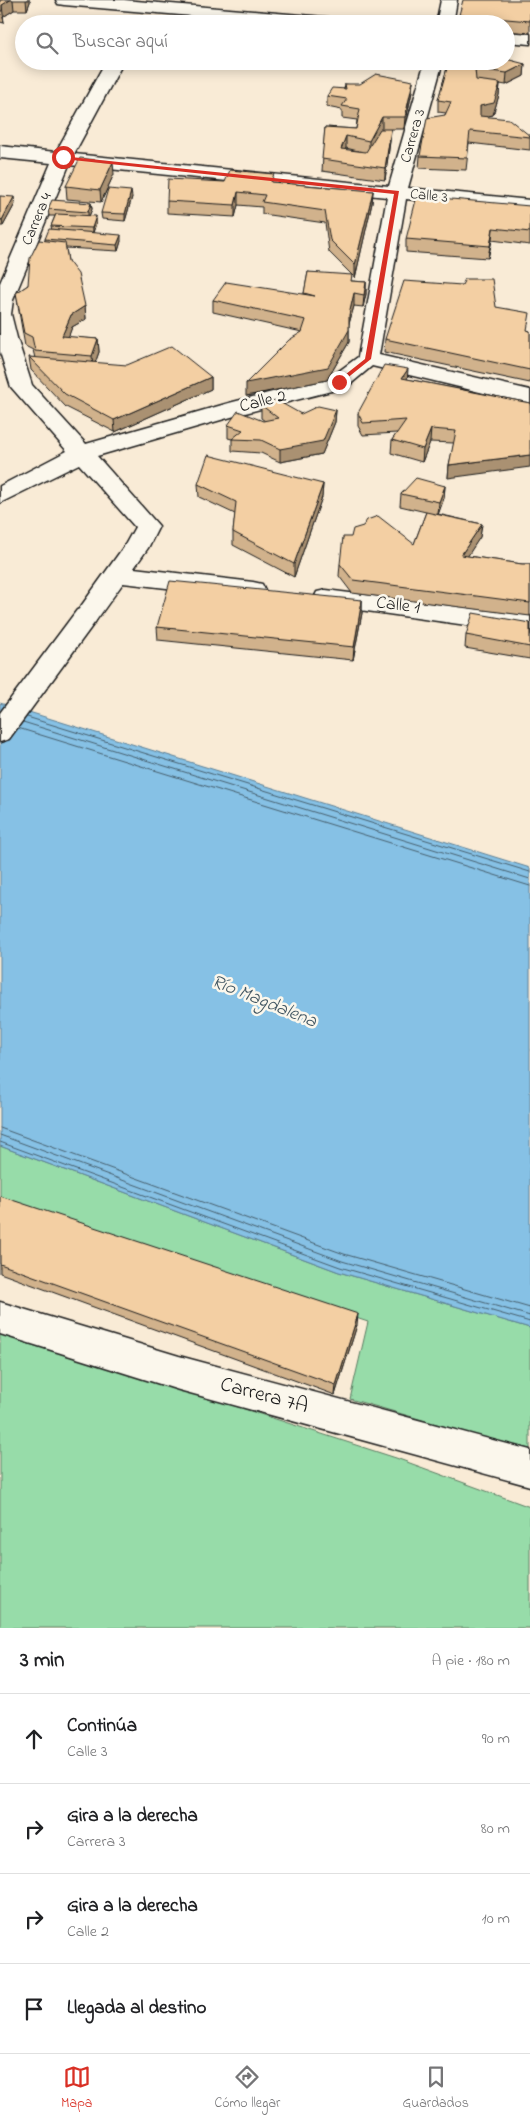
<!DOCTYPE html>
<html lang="es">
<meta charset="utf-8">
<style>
:root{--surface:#fff;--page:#f2f2f2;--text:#202124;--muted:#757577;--line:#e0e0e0;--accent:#d93025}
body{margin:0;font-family:"Indie Flower",sans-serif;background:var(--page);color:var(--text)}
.stop{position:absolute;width:15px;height:15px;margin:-11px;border:4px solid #d93025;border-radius:50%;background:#fff}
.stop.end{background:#d93025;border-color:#fff;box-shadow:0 1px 5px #0008}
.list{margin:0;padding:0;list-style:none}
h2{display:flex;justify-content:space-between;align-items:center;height:65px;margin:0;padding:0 20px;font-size:21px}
h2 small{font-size:16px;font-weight:400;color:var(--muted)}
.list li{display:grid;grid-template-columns:32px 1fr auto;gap:15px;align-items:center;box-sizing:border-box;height:90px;padding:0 20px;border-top:1px solid var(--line)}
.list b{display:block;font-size:19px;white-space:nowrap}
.list p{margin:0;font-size:16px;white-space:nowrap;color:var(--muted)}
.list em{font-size:16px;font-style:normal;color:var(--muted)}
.icon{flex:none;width:28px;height:28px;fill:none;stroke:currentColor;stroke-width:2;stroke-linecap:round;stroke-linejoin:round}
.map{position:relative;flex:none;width:530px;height:1628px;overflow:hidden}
.search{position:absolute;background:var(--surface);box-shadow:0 2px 12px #0003;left:15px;right:15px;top:15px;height:55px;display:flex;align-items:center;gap:12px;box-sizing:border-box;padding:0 18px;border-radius:28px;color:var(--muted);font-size:19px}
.sheet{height:425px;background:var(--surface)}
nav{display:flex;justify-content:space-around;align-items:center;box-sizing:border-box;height:70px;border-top:1px solid var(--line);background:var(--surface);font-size:14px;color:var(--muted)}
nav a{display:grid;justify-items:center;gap:2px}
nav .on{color:var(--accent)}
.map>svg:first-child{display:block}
.green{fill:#97dca9;stroke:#5a7c62}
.water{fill:#86c1e5;stroke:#5c7f95}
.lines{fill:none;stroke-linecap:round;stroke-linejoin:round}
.shore{stroke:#465e6c;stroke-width:1}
.pedestrian-casing{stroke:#1c1c1c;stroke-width:3}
.minor-casing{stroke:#1c1c1c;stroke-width:3}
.pedestrian{fill:#fbf7ec;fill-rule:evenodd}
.minor{fill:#fbf7ec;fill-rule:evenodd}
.wall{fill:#d1b28c;stroke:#1c1c1c;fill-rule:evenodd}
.shaded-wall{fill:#aa9172;stroke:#1c1c1c}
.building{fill:#f3cfa3;stroke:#1c1c1c}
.route{fill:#d93025}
.labels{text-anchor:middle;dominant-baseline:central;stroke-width:5;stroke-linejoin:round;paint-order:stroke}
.far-street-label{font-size:15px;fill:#1c1c1c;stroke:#fbf7ec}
.street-label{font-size:18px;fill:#1c1c1c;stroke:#fbf7ec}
.water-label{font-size:19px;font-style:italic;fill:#415662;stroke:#fbf7ec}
.near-street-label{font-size:21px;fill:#1c1c1c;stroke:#fbf7ec}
</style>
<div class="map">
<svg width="530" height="1628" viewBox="0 0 530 1628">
<rect width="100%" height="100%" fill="#f9ebd6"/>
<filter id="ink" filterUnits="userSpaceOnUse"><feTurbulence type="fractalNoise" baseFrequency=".02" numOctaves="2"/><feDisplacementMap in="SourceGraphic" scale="10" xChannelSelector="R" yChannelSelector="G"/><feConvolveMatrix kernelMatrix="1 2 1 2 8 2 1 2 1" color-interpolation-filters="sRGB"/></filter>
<g filter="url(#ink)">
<!-- green -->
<g class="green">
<path d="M0 1146 339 1272 530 1328V1451L350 1399 368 1322 0 1199Z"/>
<path d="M0 1330 396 1458 530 1507V1628H0Z"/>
</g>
<!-- water -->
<path class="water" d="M0 703 530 868V1328L339 1272 0 1146Z"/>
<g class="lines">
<!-- shore -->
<g class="shore">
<path d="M27 717 530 872"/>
<path d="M23 722 530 879"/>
<path d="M18 728 530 886"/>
<path d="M0 1128 344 1254 530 1308"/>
<path d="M0 1135 342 1261 530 1316"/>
<path d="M0 1142 340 1267 530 1322"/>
</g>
<!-- pedestrian casing -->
<g class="pedestrian-casing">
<path id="pedestrian" d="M86 608 95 610 98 616 95 622 9 739 0 742V713L77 610Z"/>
</g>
<!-- minor casing -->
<g class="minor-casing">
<g id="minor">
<path d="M56 0H124L348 19 356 24H285L64 5 58 4Z"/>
<path d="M441 0H457L453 24H436Z"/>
<path d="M506 32 530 34V44L506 42Z"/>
<path d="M106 61H124L74 154 389 186 425 61H443L408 188 530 200V212L406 199 379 355 530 390V404L372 366 347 387 245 413 97 456 159 526 148 548 134 568 253 582 262 584 265 590 262 596 253 598 123 583 95 622 86 624 77 622 74 616 125 545 135 527 79 464 0 503V486L67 451 11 387 0 352V283L51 163 0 158V146L56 152ZM69 165 387 197 358 357 331 377 229 403 86 444 32 385 17 338 11 314 13 300Z"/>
<path d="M326 590 530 616V634L317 604 314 598 317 592Z"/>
<path d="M0 1302 179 1356 530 1450V1486L179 1390 0 1334Z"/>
</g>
</g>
<!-- pedestrian -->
<use href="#pedestrian" class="pedestrian"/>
<!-- minor -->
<use href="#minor" class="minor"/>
</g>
<!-- wall -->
<g class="wall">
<path d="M0 0H30V2L27 10H14L3 17 4 23 0 22Z"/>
<path d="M530 0V33L506 31V24H459V15Z"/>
<path d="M250 61H275L261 67Z"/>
<path d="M449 61 525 64 524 76 506 85 500 84 499 95 493 115 485 116 530 136V150L469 143 466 170 419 168 420 156 446 113 438 112V100Z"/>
<path d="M345 84 412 92 404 129H391L390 141 385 180 322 171 325 127 356 129 357 120 342 118V110L327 107V96L344 89ZM346 148 362 152 345 150Z"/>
<path d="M114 174 101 202 67 199 66 186Z"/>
<path d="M225 182H274L373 191 372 203 355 278 329 252 325 223 262 214V207L238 205 235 217 167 213V201Z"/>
<path d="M0 196 15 204 3 226H0Z"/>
<path d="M132 197 125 221 102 219 101 213Z"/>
<path d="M91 203 92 209 89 216 96 223 93 233 121 241 118 251 66 248 68 261 85 306 86 319 72 327 68 337 98 339 99 352 95 363 211 377V389L115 432 66 407 31 370 29 357 35 358 33 350 25 346 18 306 16 293 28 285 45 241V239L52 230 51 226 55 216H49L48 209Z"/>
<path d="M530 206V245L492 240 488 258 406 252V239Z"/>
<path d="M308 272 352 281 366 282V294L363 307 354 306 349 324V342L327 380 246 396 302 332 213 312V300L304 294Z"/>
<path d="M496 307 527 330 530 331V383L384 352 385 339Z"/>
<path d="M407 379 530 403 448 478 449 465 454 443 430 442 422 462 391 453 392 440 397 433 363 435 358 426V413Z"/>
<path d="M261 405 301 414 336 410 335 422 322 454 280 462 261 453 232 451V439L228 438V425L265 421 261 418Z"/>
<path d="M198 484H323L322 497 294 577 233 545V532L235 514 199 497Z"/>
<path d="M445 486 444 498 438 514 482 524 480 537 467 556 522 564H530V616L352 593 339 576 340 564 414 544 426 512 400 506 401 494Z"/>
<path d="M362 600V613L353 660 158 640 157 627Z"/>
<path d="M530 623V659L465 648 466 635Z"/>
<path d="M0 1196 357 1325 335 1395 0 1273Z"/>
</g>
<!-- shaded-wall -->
<g class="shaded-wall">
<path d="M10 0H13L14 10 3 17 4 23 2 5Z"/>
<path d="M26 0H30V2L27 10Z"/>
<path d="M261 61H275L261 67Z"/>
<path d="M525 64 524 76 506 85 507 73Z"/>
<path d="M413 81 412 92 404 129 405 117Z"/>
<path d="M500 83 499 95 493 115 479 118 480 106Z"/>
<path d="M382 117V129L369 153V141Z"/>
<path d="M391 129 390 141 385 180V168Z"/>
<path d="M346 136V148L340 161 341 149Z"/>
<path d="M113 162 114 174 101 202 100 190Z"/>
<path d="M131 191 132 197 125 221V214Z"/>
<path d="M373 191 372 203 355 278V265Z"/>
<path d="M238 192V205L235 217V205Z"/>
<path d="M14 197 15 204 3 226 2 220Z"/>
<path d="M91 203 92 209 88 219V212Z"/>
<path d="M96 216V223L92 235V228Z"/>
<path d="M493 228 492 240 488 258Z"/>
<path d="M121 235V241L118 251 117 245Z"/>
<path d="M366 282V294L363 307 364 295Z"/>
<path d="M354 293V306L348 327 349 315Z"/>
<path d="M85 306 86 319 72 327 64 349 62 336 71 315Z"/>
<path d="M349 330V342L327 380 246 396V383Z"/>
<path d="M98 339 99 352 93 369 92 356Z"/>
<path d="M408 369 407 382 402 378Z"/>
<path d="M211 377V389L115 432 114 420Z"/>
<path d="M336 410 335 422 322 454 280 462V449Z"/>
<path d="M431 429 430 442 422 462 423 449Z"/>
<path d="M530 455V467L448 478 449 465Z"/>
<path d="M323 484 322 497 294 577V564Z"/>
<path d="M445 486 444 498 438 515 439 502Z"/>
<path d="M482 524 480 537 460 568 461 555Z"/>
<path d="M362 600V613L353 660 354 647Z"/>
<path d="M358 1314 357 1325 335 1395 336 1385Z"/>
</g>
<!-- building -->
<g class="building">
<path d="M0 0H10L2 5V11H0Z"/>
<path d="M463 0H530V21L459 15Z"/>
<path d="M324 20 364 24H325Z"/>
<path d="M506 59 525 64 507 73 475 69 476 80 500 83 494 103 480 106V116L509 119 530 136V137L470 131 467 158 420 156 427 118 445 115 451 102 438 100 449 61H506Z"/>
<path d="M376 74 413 81 405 117H382L369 141 346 136 341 149 366 152 380 129H391L385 168 322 159 325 127 356 129 360 109 342 106 347 99 327 96 332 88 346 89 345 84H360Z"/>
<path d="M80 158 113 162 100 190 66 186Z"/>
<path d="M230 170 274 174 271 182 373 191 355 265 330 240 325 211 262 202 265 195 238 192 235 205 167 201 168 179 225 182Z"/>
<path d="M108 189 131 191 125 214 101 213Z"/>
<path d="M0 196 14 197 2 220 0 219Z"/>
<path d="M417 196 530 206V232L493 228 490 246 406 239Z"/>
<path d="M52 200 91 203 88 212 48 209Z"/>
<path d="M56 214 96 216 92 228 51 226Z"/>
<path d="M49 229 121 235 117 245 45 239Z"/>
<path d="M39 240 65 243 68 261 78 274 85 306 71 315 62 336 98 339 92 356 35 351 32 337 24 333 16 293 28 285 30 258Z"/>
<path d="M308 272 352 275 351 281 366 282 364 295 354 293 349 315V330L328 367 246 383 289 340 302 332 306 320 213 300 226 282 315 296 304 293Z"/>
<path d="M465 279H492L496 307 530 313 527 330 530 331V370L385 339 404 281 462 285Z"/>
<path d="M172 346 211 377 114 420 65 394 29 357 127 365Z"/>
<path d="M384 365 408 369 402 378 530 403V455L449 465 456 431 431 429 423 449 392 440 406 420 363 423 358 413Z"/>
<path d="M276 400 301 414 318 406 336 410 323 441 280 449 261 440 232 439 243 430 228 425 238 411 263 421 278 418 261 405Z"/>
<path d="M208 455 323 484 294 564 233 532 236 502 198 484Z"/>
<path d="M416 478 445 486 439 502 401 494Z"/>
<path d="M426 512 482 524 461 555 522 564H530V603L353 580 340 564 343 537H351L353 529 363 526 367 520 378 516 414 544Z"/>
<path d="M170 581 362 600 354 647 157 627Z"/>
<path d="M473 613 530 623V647L466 635Z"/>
<path d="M0 1196 358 1314 336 1385 0 1264Z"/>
</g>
</g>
<!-- route -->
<path class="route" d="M61 156 399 191 371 359 341 383 336 382 365 359 394 194 63 159Z"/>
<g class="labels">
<!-- far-street labels -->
<g class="far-street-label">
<text transform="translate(413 136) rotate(-74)">Carrera 3</text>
<text transform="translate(429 196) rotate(6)">Calle 3</text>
<text transform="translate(37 219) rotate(-67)">Carrera 4</text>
</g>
<!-- street labels -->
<g class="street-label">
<text transform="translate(263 402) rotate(-14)">Calle 2</text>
<text transform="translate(398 606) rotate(7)">Calle 1</text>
</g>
<!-- water labels -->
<g class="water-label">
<text transform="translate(264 1002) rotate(22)">Río Magdalena</text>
</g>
<!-- near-street labels -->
<g class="near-street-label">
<text transform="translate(264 1396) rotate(15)">Carrera 7A</text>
</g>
</g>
</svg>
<div class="stop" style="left:63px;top:157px"></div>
<div class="stop end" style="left:339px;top:382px"></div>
<div class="search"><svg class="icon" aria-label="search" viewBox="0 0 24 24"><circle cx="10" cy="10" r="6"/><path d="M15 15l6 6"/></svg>Buscar aquí</div>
</div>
<section class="sheet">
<h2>3 min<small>A pie · 180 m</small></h2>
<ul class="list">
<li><svg class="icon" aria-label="ahead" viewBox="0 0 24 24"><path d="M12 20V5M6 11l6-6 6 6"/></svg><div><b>Continúa</b><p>Calle 3</p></div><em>90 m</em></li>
<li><svg class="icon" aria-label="right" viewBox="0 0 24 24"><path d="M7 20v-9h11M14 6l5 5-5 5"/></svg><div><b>Gira a la derecha</b><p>Carrera 3</p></div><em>80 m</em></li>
<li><svg class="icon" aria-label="right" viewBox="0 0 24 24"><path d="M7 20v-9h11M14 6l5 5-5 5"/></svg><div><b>Gira a la derecha</b><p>Calle 2</p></div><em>10 m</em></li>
<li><svg class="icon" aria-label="arrive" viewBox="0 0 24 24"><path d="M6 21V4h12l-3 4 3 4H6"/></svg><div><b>Llegada al destino</b></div></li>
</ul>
</section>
<nav>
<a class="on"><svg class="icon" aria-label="map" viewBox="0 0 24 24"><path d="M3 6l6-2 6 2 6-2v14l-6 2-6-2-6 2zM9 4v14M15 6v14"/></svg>Mapa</a>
<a><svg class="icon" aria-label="directions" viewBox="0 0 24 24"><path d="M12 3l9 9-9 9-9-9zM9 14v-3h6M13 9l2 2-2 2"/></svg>Cómo llegar</a>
<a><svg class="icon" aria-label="saved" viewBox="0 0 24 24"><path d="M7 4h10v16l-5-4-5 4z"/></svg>Guardados</a>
</nav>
